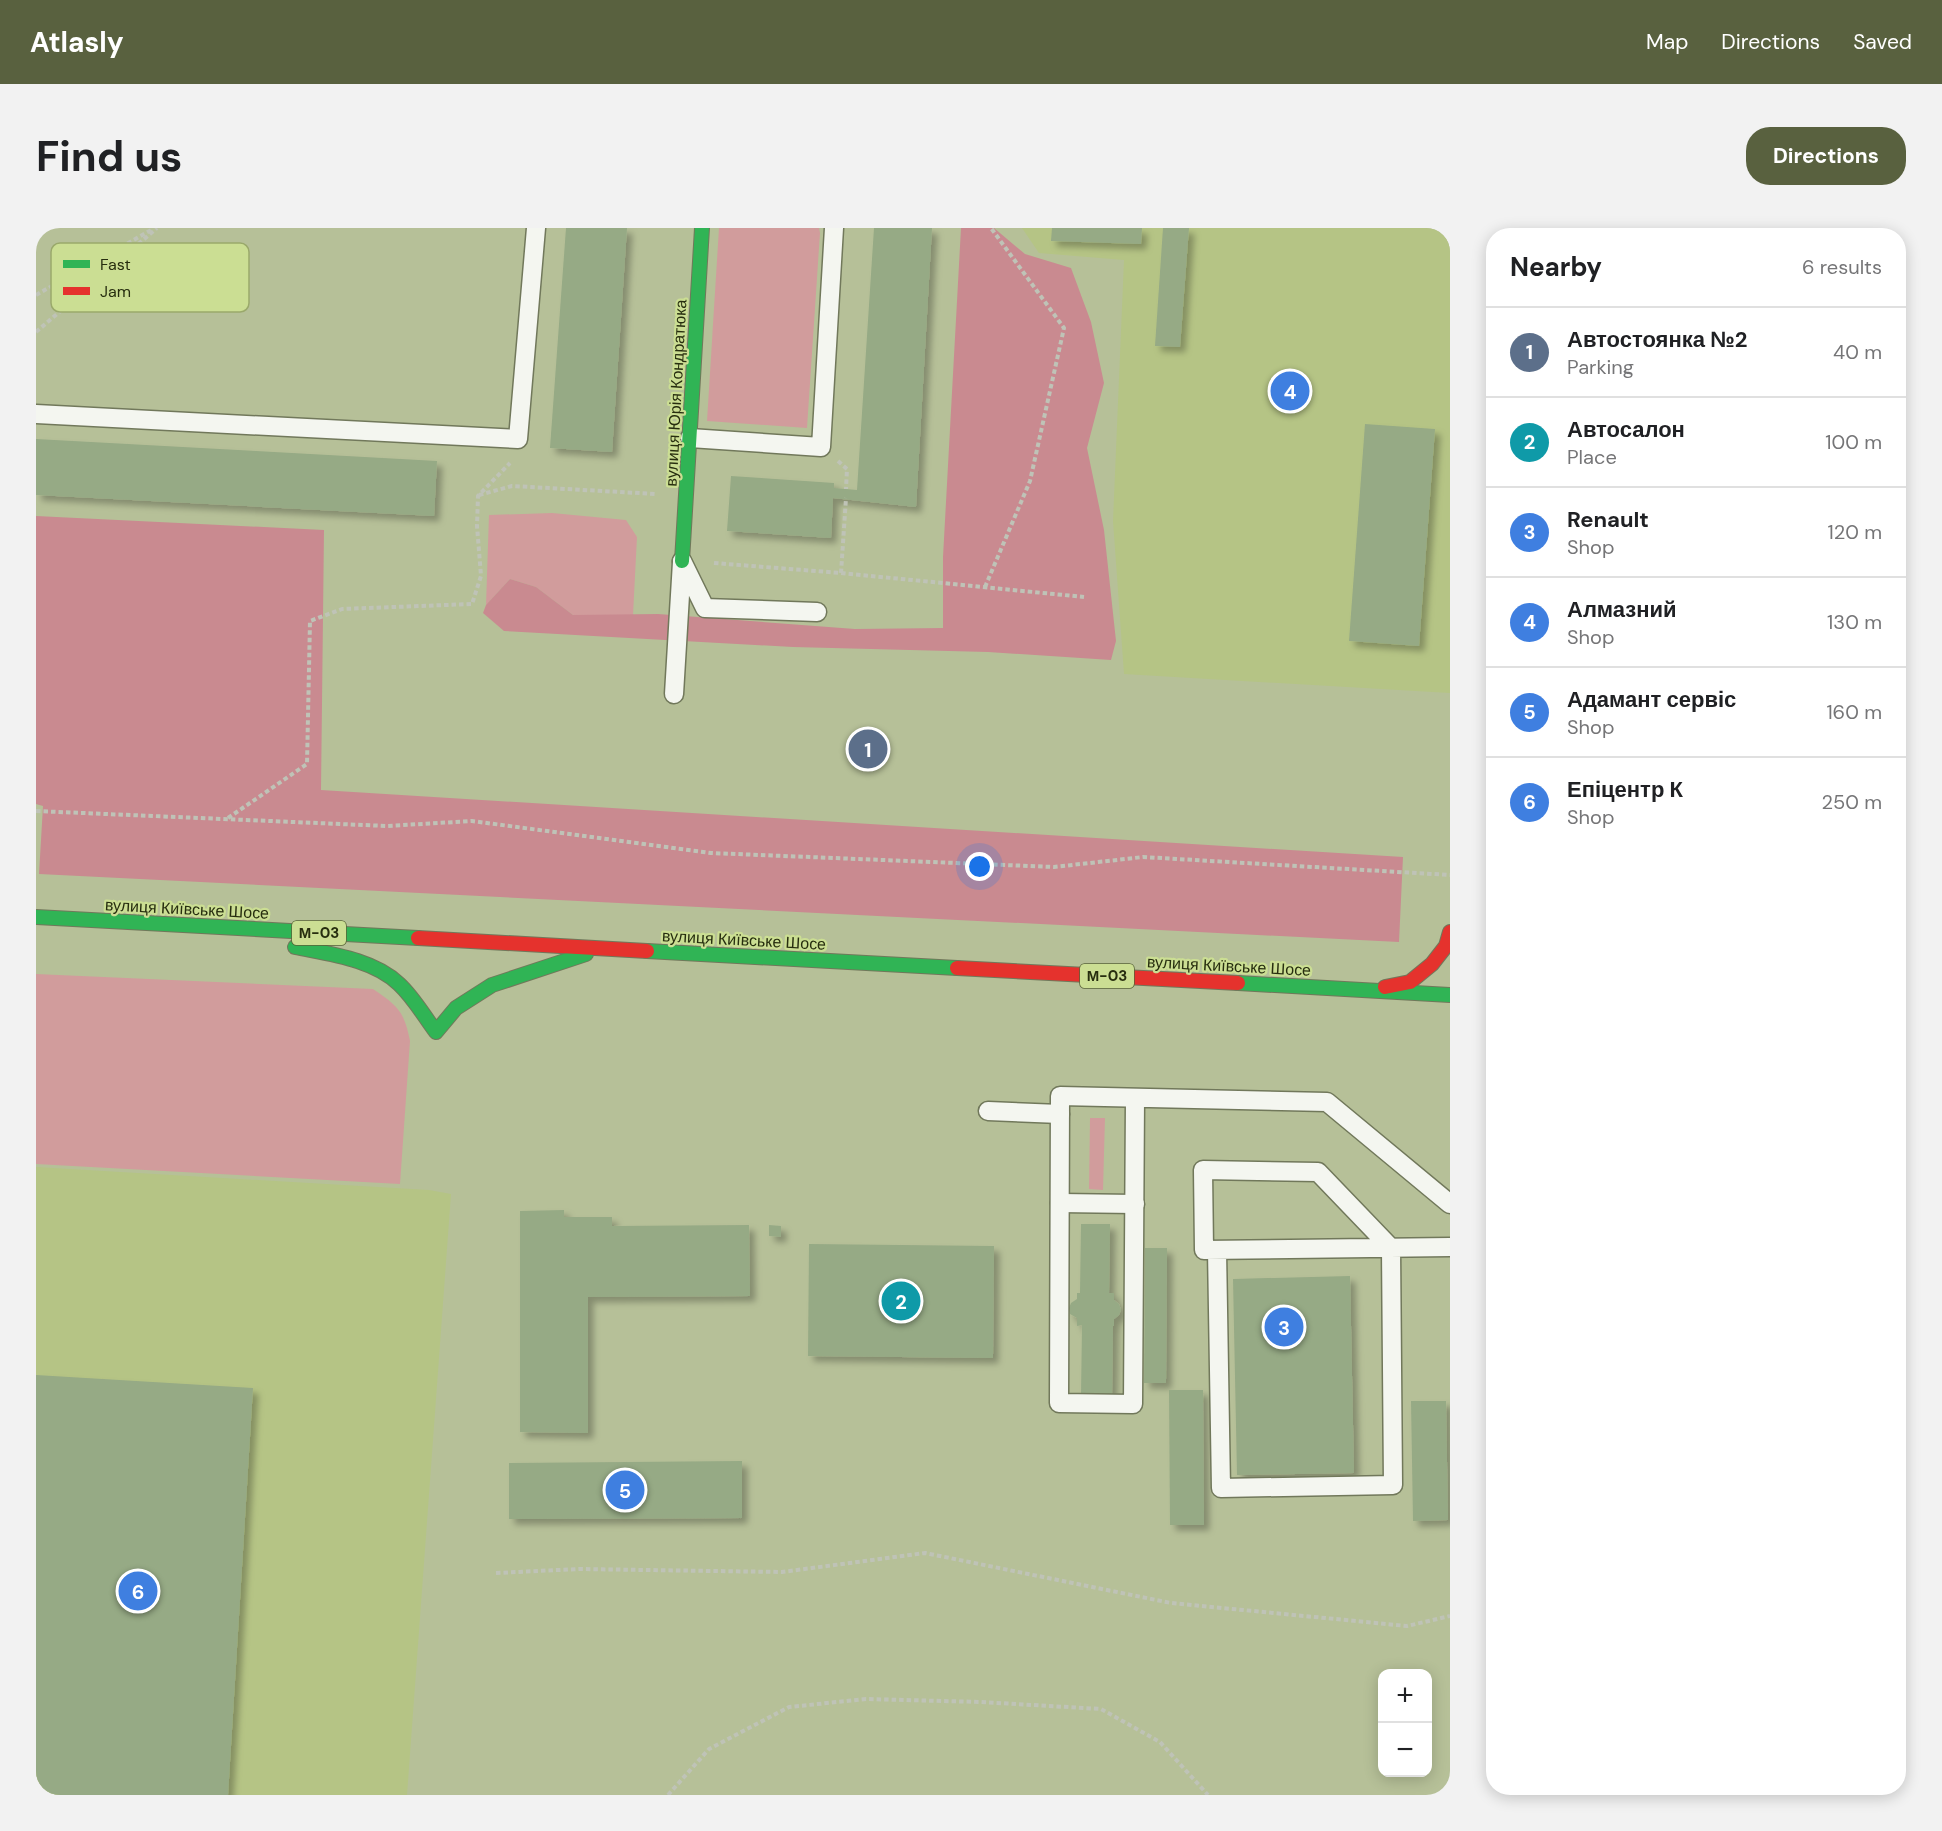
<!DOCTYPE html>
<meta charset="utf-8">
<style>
:root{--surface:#fff;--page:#f2f2f2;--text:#202124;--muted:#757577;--line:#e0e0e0;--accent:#59613f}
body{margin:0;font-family:"DM Sans",sans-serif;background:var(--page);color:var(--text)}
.controls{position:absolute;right:18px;bottom:18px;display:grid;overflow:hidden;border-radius:12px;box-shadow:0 3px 15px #0003}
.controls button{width:54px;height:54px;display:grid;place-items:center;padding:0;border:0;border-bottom:2px solid var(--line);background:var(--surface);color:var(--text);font:30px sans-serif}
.you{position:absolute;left:944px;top:639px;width:21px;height:21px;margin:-15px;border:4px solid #fff;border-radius:50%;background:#1a73e8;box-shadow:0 0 0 9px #1a73e833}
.badge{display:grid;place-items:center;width:39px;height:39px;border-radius:50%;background:var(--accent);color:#fff;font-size:20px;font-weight:700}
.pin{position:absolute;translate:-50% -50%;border:3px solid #fff;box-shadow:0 2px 6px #0006}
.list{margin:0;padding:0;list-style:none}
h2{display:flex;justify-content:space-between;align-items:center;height:78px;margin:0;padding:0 24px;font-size:26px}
h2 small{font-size:20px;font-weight:400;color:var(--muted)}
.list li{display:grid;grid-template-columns:39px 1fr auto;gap:18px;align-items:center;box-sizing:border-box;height:90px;padding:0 24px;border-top:2px solid var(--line)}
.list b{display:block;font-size:22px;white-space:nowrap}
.list p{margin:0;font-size:20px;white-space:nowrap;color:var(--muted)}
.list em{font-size:20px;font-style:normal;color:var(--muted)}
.map{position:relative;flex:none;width:1414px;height:1567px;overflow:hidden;border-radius:24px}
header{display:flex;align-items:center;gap:36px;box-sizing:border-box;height:84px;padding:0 30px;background:var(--accent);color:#fff}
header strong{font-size:28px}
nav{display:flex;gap:33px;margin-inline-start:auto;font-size:21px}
.intro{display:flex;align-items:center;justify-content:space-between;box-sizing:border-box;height:144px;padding:0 36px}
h1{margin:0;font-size:42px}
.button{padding:15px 27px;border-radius:24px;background:var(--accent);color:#fff;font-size:21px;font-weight:700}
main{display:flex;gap:36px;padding:0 36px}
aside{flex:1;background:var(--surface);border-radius:24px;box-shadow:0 3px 15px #0003}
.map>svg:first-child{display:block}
.built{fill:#b5c485}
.green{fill:#d19c9c}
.forest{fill:#c98a90}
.building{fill:#96aa85;filter:url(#shadow)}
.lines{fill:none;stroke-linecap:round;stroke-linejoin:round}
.lane-casing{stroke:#71785b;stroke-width:21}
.fast-casing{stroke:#71785b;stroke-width:16}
.jam-casing{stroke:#71785b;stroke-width:16}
.path{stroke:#bfc3b7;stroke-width:4;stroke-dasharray:4.5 3;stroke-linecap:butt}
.lane{stroke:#f4f6f0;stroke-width:18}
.fast{stroke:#30b455;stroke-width:14}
.jam{stroke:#e5322d;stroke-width:14}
.labels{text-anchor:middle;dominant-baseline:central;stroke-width:4.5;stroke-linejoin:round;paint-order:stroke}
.shield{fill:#cbde93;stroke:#586337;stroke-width:1.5}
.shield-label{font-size:15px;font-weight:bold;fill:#272e0f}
.street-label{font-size:16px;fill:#272e0f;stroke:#cbde93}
.key{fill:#cbde93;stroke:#9aa96b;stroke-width:1.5}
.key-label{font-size:16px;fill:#272e0f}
</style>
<header>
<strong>Atlasly</strong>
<nav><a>Map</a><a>Directions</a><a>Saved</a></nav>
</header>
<div class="intro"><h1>Find us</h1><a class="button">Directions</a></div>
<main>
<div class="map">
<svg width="1414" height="1567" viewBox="0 0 1414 1567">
<defs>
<filter id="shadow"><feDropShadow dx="5.5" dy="5.5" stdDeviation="3" flood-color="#0004"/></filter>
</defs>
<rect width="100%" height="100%" fill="#b6c098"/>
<!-- built -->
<g class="built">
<path d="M986 0H1414V465L1088 446 1077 293 1088 32 1003 25Z"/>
<path d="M0 939 393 962 415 966 371 1567H0Z"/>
</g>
<!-- green -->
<g class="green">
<path d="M683 0H783L784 5 771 200 671 193Z"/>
<path d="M516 285 590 292 601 309 597 387H537L500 359 474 351 450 377 453 287Z"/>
<path d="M0 746 337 761C362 778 368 783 374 813L364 956 0 936Z"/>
<path d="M1054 890H1069L1067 962 1053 961Z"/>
</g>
<!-- forest -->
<g class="forest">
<path d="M925 0H958L989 26 1035 40 1055 94 1068 155 1051 220 1068 302 1080 413 1075 432 952 424 757 419 468 403 447 385 450 377 474 351 500 359 537 387 622 386 819 401 907 400V329Z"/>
<path d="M0 288 288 302 285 562 1367 629 1363 714 3 646 7 578 0 576Z"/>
</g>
<!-- building -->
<g class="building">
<path d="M530 0H591L576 224 514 220Z"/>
<path d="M838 0H896L880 279 797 270 795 310 691 303 695 248 798 255V260L821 262Z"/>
<path d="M1016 0H1106L1105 16 1015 13Z"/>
<path d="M1127 0H1153L1144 119 1119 118Z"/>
<path d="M1329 196 1399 201 1383 418 1313 413Z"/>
<path d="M0 211 401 233 398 288 0 267Z"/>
<path d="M528 982V989H576V998L713 997 714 1068 552 1069V1205L484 1204V983Z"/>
<path d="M1045 996H1074L1073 1065H1078V1072L1083 1076 1085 1082 1083 1087 1078 1091V1098H1077L1076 1168H1045L1046 1097 1041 1098V1090L1034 1086 1033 1080 1035 1075 1041 1071V1065H1044Z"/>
<path d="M733 997 745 998V1009L733 1008Z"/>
<path d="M773 1016 958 1018 957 1130 772 1128Z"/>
<path d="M1109 1020H1131L1130 1155H1108Z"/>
<path d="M1314 1048 1318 1245 1201 1247 1197 1051Z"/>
<path d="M0 1147 217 1160 192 1567H0Z"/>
<path d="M1133 1162H1167L1168 1297H1134Z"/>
<path d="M1375 1173H1410L1412 1292 1377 1293Z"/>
<path d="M706 1233V1290L473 1291V1235Z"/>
</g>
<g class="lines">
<!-- lane casing -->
<g class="lane-casing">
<g id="lane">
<path d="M0 186 482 211 500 0"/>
<path d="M654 210 785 219 798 0"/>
<path d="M646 333 669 380 781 384"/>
<path d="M638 466 646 334"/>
<path d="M1099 871 1097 1176 1023 1175 1024 868 1291 874 1414 976"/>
<path d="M952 883 1024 886"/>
<path d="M1024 975 1099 976"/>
<path d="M1181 1022 1185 1260 1357 1257 1355 1020 1282 944 1167 942 1168 1022 1414 1019"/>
</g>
</g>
<!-- fast casing -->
<g class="fast-casing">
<g id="fast">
<path d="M646 333 666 0"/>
<path d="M0 689 382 710"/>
<path d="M259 719C293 726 337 731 363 756 378 770 388 788 400 804L420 780 456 757 550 726"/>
<path d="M611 723 921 740"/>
<path d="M1202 755 1414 767"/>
</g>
</g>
<!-- jam casing -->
<g class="jam-casing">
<g id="jam">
<path d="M382 710 611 723"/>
<path d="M921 740 1202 755"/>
<path d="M1349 759 1374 754 1396 736 1410 718 1414 704"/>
</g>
</g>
<!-- path -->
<g class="path">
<path d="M0 67 117 1"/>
<path d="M0 104 121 0"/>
<path d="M802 233 811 241 810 261"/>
<path d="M443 267 476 258 620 266"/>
<path d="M678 335 805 345 1048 369"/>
<path d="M805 345 810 270"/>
<path d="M949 359 994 253 1028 100 955 0"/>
<path d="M0 583 351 598 436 593 675 625 1018 639 1107 629 1414 647"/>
<path d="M192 590 271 536 274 393 306 381 436 376 445 348 441 298 442 268 474 235"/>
<path d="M460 1345 543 1341 746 1344 889 1325 1135 1375 1371 1398 1414 1388"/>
<path d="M632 1567 673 1521 753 1479 830 1471 945 1474 1065 1481 1124 1514 1172 1567"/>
</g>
<!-- lane -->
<use href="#lane" class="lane"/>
<!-- fast -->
<use href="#fast" class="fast"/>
<!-- jam -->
<use href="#jam" class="jam"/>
</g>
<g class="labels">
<!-- shield labels -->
<g class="shield">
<rect x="256" y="693" width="54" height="24" rx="4.5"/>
<rect x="1044" y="736" width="54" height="24" rx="4.5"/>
</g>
<g class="shield-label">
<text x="283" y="705">М-03</text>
<text x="1071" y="748">М-03</text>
</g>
<!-- street labels -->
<g class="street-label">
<text transform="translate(640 165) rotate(-87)">вулиця Юрія Кондратюка</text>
<text transform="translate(151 681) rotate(3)">вулиця Київське Шосе</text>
<text transform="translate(708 712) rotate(3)">вулиця Київське Шосе</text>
<text transform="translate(1193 738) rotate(3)">вулиця Київське Шосе</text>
</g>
</g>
<!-- legend -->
<rect x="15" y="15" width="198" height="69" rx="9" class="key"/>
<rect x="27" y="32" width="27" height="8" fill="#30b455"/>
<rect x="27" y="59" width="27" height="8" fill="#e5322d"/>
<g class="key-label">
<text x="64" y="42">Fast</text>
<text x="64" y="69">Jam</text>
</g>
</svg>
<div class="controls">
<button>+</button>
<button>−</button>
</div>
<div class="you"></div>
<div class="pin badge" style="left:832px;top:521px;background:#5c6f8a">1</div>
<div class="pin badge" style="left:865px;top:1073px;background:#0f9aa8">2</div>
<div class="pin badge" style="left:1248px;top:1099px;background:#3f7fe0">3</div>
<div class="pin badge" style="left:1254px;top:163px;background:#3f7fe0">4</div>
<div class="pin badge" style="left:589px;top:1262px;background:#3f7fe0">5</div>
<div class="pin badge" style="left:102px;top:1363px;background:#3f7fe0">6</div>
</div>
<aside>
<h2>Nearby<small>6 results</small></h2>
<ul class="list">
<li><span class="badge" style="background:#5c6f8a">1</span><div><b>Автостоянка №2</b><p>Parking</p></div><em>40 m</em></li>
<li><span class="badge" style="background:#0f9aa8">2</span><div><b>Автосалон</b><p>Place</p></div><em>100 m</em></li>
<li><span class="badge" style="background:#3f7fe0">3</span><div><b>Renault</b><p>Shop</p></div><em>120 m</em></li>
<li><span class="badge" style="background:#3f7fe0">4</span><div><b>Алмазний</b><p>Shop</p></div><em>130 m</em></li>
<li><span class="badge" style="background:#3f7fe0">5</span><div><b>Адамант сервіс</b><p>Shop</p></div><em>160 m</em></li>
<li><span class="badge" style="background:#3f7fe0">6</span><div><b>Епіцентр К</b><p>Shop</p></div><em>250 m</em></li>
</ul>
</aside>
</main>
